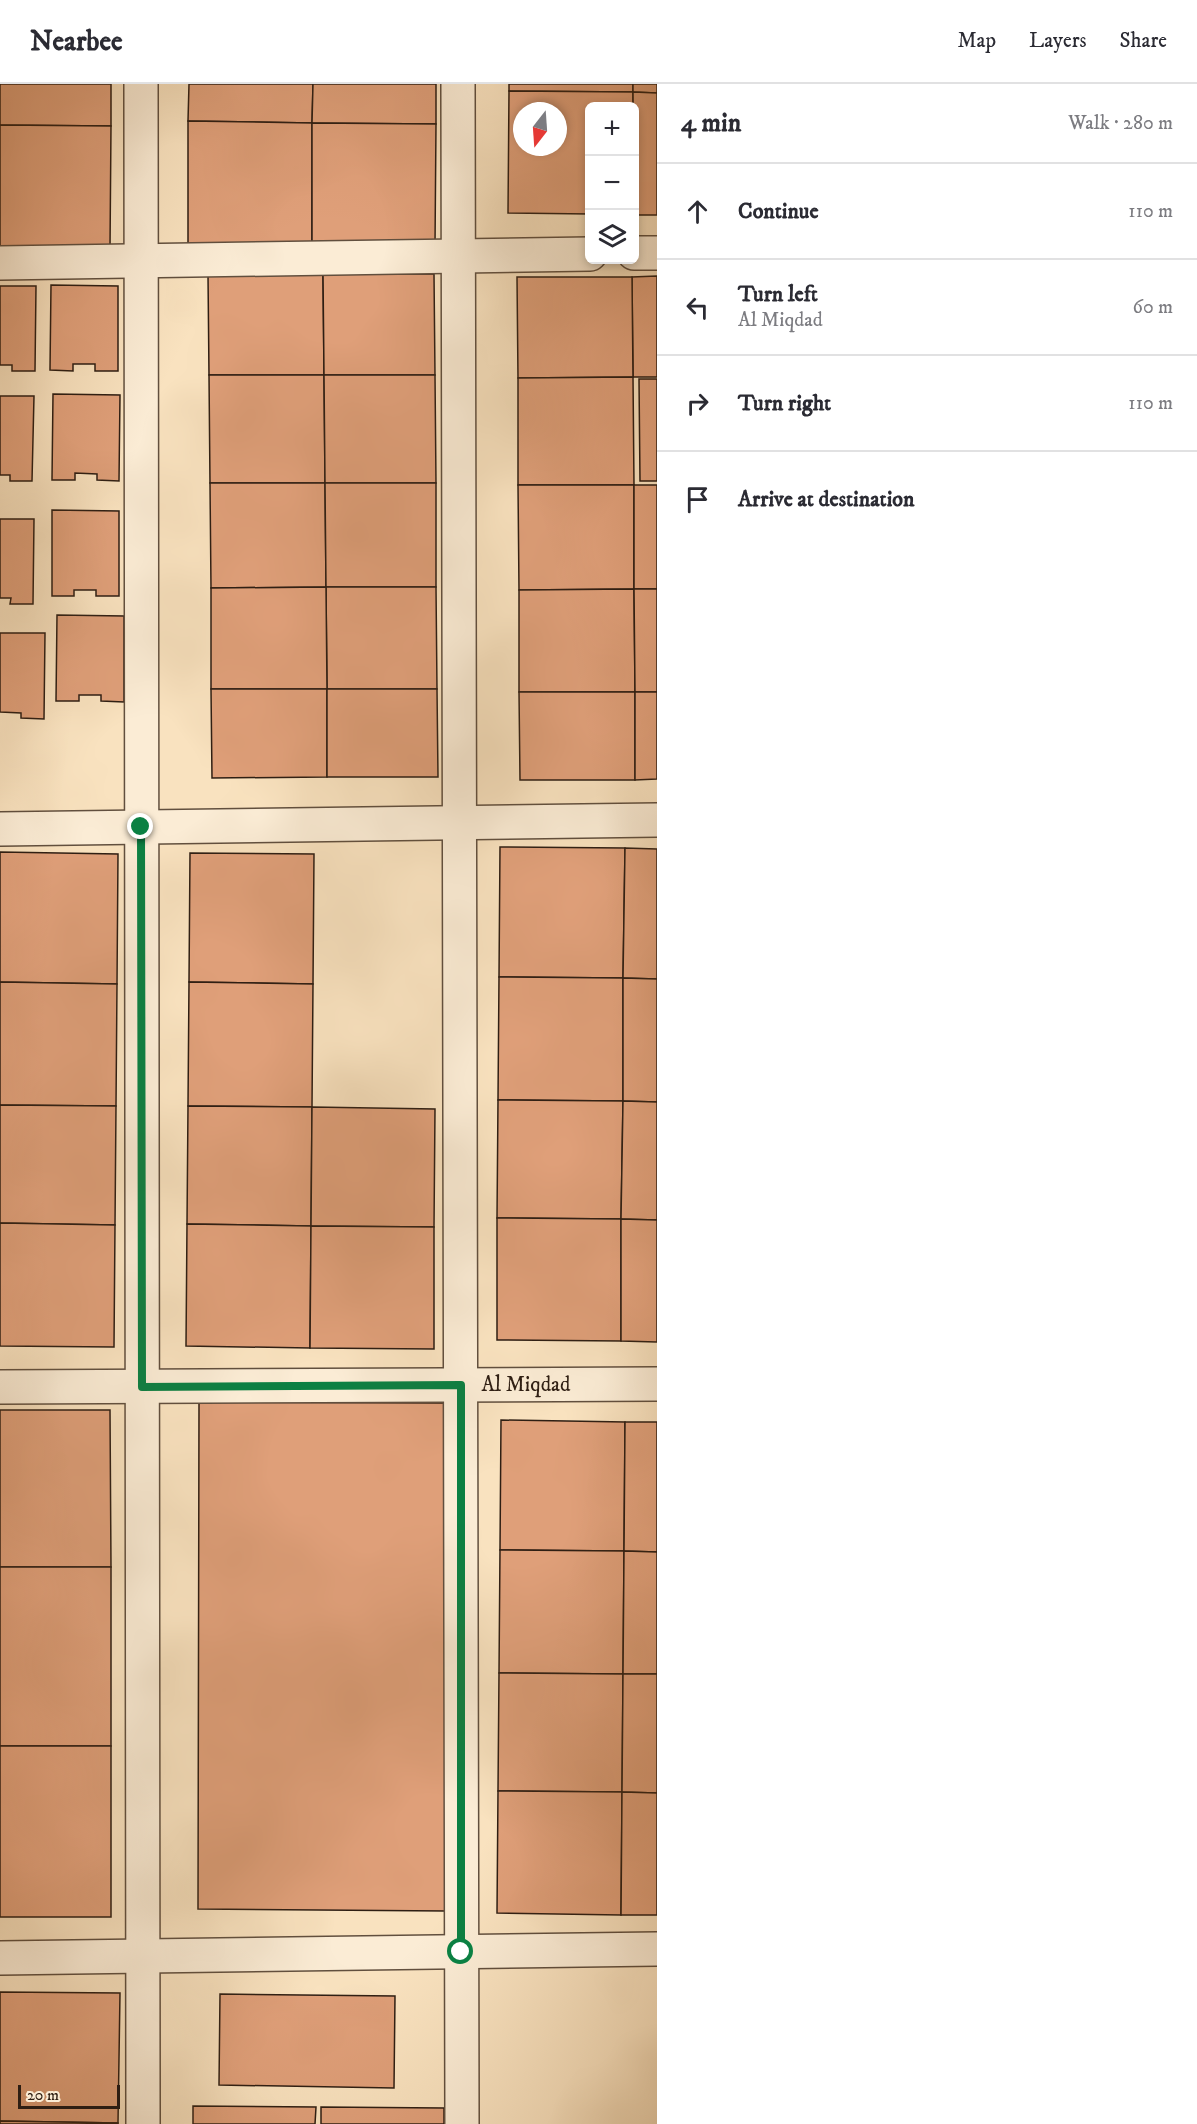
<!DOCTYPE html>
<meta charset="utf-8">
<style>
:root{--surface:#fff;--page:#f7f7f7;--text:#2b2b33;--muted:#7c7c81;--line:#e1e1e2}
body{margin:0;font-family:"IM FELL DW Pica",serif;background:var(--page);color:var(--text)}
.controls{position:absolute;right:18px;top:18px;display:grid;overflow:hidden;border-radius:9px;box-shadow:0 3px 9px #0003}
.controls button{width:54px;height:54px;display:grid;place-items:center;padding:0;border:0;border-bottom:2px solid var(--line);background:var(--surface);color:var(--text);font:30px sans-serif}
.compass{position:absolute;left:513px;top:18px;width:54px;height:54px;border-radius:50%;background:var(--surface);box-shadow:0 3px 9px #0003;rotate:197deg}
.scale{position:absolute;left:18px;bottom:15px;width:102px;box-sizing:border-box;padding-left:6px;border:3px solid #2e1e13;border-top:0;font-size:16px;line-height:21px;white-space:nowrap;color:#2e1e13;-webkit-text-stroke:4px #fbecd5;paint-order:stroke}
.stop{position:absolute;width:18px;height:18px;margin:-14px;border:4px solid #0b8043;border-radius:50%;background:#fff}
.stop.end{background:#0b8043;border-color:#fff;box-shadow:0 2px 6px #0008}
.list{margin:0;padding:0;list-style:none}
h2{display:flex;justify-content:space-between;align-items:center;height:78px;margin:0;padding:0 24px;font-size:26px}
h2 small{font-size:20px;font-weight:400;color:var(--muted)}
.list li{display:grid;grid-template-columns:39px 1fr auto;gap:18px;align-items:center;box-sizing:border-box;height:96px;padding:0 24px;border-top:2px solid var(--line)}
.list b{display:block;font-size:22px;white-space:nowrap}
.list p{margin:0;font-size:20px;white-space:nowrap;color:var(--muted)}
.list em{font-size:20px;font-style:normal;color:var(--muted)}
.icon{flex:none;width:33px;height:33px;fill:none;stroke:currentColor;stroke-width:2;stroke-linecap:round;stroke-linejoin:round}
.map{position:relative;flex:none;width:657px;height:2040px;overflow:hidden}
header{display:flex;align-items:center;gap:36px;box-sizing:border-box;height:84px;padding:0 30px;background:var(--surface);border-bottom:2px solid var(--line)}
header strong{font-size:28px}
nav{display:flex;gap:33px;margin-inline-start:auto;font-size:21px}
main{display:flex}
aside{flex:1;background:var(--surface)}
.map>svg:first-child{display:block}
.building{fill:#df9f79;stroke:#2e1e13;stroke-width:1.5;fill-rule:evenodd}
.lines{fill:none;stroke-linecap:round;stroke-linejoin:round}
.street-casing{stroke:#614f3e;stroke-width:36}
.street{stroke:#fbecd5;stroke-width:33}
.route{stroke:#0b8043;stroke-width:8}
.labels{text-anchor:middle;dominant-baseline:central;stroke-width:6;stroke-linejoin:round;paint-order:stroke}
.street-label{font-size:21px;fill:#2e1e13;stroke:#fbecd5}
</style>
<header>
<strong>Nearbee</strong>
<nav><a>Map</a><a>Layers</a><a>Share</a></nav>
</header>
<main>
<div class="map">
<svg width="657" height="2040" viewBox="0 0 657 2040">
<rect width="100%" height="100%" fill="#f9e2bf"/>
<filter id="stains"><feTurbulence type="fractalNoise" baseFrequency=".00333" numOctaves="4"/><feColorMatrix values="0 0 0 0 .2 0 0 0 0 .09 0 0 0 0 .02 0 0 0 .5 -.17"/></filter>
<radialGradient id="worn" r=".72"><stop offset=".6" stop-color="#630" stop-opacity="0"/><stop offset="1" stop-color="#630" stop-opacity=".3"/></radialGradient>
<!-- building -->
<g class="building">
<path d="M0 0H111V42L0 41Z"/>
<path d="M189 0H313L312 39 188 37Z"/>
<path d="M313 0H436V40L312 39Z"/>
<path d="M509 0H633V8L509 7Z"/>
<path d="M633 0H657V9L633 8Z"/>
<path d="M509 7 633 8V22H590V130L508 129ZM522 27H558V63H522Z"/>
<path d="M633 8 657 9V131H634Z"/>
<path d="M188 37 312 39V161L188 160Z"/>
<path d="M312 39 436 40 435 162 312 161Z"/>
<path d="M0 41 111 42 110 164 0 163Z"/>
<path d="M323 190 324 291H209L208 191Z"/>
<path d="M323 190H434L435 291H324Z"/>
<path d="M657 192V293H633L632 193Z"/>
<path d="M517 193H632L633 293 518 294Z"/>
<path d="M51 201 118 202V287H95V280H73V287L50 286Z"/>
<path d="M0 202H36L35 287H12V281H0Z"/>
<path d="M209 291H324L325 399H210Z"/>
<path d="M324 291H435L436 399H325Z"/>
<path d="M633 293 634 401H518V294Z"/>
<path d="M639 295H657V397H640Z"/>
<path d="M53 310 120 311 119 397 97 396V390L75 389V396H52Z"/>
<path d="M0 312H34L32 397H10V391H0Z"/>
<path d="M210 399H325L326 503 211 504Z"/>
<path d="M325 399H436V503H326Z"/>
<path d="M518 401H634V505L519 506Z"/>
<rect x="634" y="401" width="23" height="104"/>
<path d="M52 426 119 427V512H96V506H74V512H52Z"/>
<path d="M0 435H34L33 520H10L11 514H0Z"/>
<path d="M326 503H436L437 605H327Z"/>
<path d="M326 503 327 605H211V504Z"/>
<path d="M634 505 635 608H519V506Z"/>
<path d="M634 505H657V608H635Z"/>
<path d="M57 531 124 532V618L101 617V611H79V617H56Z"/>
<path d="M0 549H45L44 635 21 634V629L0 628Z"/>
<path d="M211 605H327V693L212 694Z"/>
<path d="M327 605H437L438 693H327Z"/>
<path d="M519 608H635V696H520Z"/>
<path d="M635 608H657V695L635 696Z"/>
<path d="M500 763 625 764 623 894 499 893Z"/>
<path d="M625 764 657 765V895L623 894Z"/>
<path d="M0 768 118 770 117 900 0 898Z"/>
<path d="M190 769 314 770 313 900 189 898Z"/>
<path d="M499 893 623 894V1017L498 1016Z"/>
<path d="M623 894 657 895V1018L623 1017Z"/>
<path d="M0 898 117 900 116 1022 0 1021Z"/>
<path d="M189 898 313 900 312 1023 188 1022Z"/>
<path d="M498 1016 623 1017 621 1135 497 1134Z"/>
<path d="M623 1017 657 1018V1136L621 1135Z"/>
<path d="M0 1021 116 1022 115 1141 0 1139Z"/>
<path d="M188 1022 312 1023 311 1142 187 1140Z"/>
<path d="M312 1023 435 1025 434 1143 311 1142Z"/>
<path d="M497 1134 621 1135V1257L497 1256Z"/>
<path d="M621 1135 657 1136V1258L621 1257Z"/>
<path d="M0 1139 115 1141 114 1263 0 1262Z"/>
<path d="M187 1140 311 1142 310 1264 186 1262Z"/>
<path d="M311 1142 434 1143V1265L310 1264Z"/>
<path d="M199 1318 447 1319 446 1827 198 1825Z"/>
<path d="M0 1326H110L111 1483H0Z"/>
<path d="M501 1336 625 1338 624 1467 500 1466Z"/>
<path d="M625 1338H657V1468L624 1467Z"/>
<path d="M500 1466 624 1467 623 1590 499 1589Z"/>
<path d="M624 1467 657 1468V1590H623Z"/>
<rect x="0" y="1483" width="111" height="179"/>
<path d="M499 1589 623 1590 622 1708 498 1707Z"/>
<path d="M623 1590H657V1709L622 1708Z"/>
<rect x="0" y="1662" width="111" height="171"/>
<path d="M498 1707 622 1708 621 1831 497 1829Z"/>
<path d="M622 1708 657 1709V1831H621Z"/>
<path d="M0 1908 120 1909 118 2039 0 2037Z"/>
<path d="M220 1910 395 1912 394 2004 219 2001Z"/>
<path d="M193 2022 316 2023 315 2040H193Z"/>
<path d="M321 2023 444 2024V2040H321Z"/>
<path d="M0 2037 118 2039V2040H0Z"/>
</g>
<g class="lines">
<!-- street casing -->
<g class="street-casing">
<g id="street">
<path d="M141 0 143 2040"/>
<path d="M458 0 462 2040"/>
<path d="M634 169H657"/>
<path d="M0 179 590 170"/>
<path d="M0 745 657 736"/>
<path d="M0 1303 657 1300"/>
<path d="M0 1874 657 1865"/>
</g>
</g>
<!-- street -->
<use href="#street" class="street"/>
</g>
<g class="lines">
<!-- route -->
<path class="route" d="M141 743 142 1303 461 1301V1868"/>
</g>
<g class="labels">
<!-- street labels -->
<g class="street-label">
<text x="526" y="1301">Al Miqdad</text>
</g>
</g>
<rect width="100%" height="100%" filter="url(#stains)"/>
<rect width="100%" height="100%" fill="url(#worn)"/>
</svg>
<div class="controls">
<button>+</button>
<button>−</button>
<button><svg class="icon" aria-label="layers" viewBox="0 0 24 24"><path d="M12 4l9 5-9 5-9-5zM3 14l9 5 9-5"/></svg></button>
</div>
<svg class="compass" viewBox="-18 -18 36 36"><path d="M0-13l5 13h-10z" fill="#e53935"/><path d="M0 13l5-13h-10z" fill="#7c7c81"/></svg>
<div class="scale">20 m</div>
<div class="stop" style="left:461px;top:1868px"></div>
<div class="stop end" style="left:141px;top:743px"></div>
</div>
<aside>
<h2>4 min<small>Walk · 280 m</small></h2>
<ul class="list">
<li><svg class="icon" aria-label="ahead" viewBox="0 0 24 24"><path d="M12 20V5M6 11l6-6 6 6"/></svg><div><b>Continue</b></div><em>110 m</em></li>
<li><svg class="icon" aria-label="left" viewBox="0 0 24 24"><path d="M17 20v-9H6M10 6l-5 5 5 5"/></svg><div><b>Turn left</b><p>Al Miqdad</p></div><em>60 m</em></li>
<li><svg class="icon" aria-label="right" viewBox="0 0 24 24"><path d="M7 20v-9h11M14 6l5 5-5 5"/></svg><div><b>Turn right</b></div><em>110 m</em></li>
<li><svg class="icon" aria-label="arrive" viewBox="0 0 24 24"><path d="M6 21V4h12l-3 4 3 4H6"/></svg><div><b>Arrive at destination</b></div></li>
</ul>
</aside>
</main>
